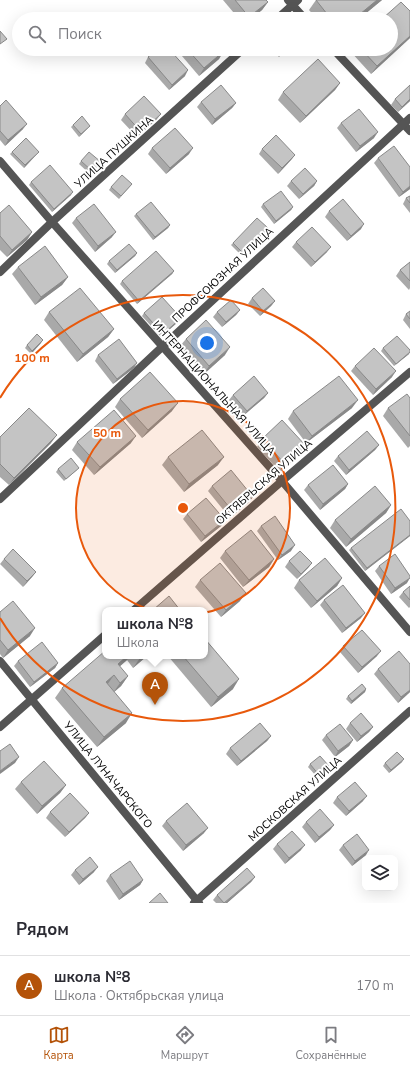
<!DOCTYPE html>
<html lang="ru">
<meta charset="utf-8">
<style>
:root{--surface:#fff;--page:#f7f7f7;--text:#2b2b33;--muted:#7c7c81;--line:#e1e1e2;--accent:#b45309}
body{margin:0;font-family:"Nunito Sans",sans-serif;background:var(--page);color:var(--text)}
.controls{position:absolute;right:12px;bottom:12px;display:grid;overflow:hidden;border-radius:8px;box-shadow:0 4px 16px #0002}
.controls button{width:36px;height:36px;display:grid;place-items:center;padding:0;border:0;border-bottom:1px solid var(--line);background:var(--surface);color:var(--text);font:20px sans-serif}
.you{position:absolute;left:207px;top:343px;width:14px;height:14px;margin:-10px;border:3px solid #fff;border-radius:50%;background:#1a73e8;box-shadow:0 0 0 6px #1a73e833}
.badge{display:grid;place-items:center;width:26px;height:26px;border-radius:50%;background:var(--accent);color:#fff;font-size:13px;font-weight:700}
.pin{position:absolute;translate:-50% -33px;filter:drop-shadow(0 1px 2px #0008)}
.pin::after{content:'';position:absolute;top:21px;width:14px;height:12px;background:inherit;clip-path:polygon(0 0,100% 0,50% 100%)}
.popup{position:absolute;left:102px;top:607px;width:106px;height:52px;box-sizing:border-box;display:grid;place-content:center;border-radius:8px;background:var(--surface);filter:drop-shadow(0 1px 3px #0005);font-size:13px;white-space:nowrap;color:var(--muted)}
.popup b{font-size:15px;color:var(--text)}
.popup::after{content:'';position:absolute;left:50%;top:100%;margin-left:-8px;border:8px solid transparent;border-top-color:var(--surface)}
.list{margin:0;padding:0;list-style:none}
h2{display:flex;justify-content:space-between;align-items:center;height:52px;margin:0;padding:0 16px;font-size:17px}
h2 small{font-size:13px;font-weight:400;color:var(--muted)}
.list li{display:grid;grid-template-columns:26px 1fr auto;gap:12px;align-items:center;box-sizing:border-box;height:60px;padding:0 16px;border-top:1px solid var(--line)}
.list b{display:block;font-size:15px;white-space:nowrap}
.list p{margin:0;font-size:13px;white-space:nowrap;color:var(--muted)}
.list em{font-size:13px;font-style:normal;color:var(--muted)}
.icon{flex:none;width:22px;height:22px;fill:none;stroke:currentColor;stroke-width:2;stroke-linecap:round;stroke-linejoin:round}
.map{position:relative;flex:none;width:410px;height:903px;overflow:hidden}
.search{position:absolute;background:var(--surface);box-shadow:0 4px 16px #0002;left:12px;right:12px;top:12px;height:44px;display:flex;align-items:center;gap:10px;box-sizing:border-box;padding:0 14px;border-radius:22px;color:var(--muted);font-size:15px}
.sheet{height:112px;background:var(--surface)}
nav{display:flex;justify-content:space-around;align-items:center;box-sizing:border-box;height:56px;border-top:1px solid var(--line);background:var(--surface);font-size:11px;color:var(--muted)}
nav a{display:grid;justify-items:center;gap:2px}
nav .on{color:var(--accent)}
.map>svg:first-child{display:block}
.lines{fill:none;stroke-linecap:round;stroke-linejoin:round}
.street{stroke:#555;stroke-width:8}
.wall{fill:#a9a9a9}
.shaded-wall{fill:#898989}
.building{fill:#c4c4c4;stroke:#898989}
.ring{fill:none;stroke:#e8590c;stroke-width:2}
.labels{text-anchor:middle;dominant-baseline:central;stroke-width:4;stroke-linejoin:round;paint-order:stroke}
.street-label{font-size:11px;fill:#000;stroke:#fff}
.centre{fill:#e8590c;stroke:#fff;stroke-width:2}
.ring-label{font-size:12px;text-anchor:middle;font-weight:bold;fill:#e8590c;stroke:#fff;stroke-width:4;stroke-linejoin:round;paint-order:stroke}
</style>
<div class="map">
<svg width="410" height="903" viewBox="0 0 410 903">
<rect width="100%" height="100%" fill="#fff"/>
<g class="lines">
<!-- street -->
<g class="street">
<path d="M288 0 305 19"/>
<path d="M277 19 298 0"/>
<path d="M333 49 410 131"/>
<path d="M0 161 52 222 282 481 410 632"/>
<path d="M0 272 52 222 243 49"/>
<path d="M0 499 162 347 410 118"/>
<path d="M134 610 282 481 410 372"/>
<path d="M0 661 199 903"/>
<path d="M0 727 105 635"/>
<path d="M194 903 410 711"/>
</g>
</g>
<!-- wall -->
<g class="wall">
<path d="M223 0H266L268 2 262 10 251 19H239Z"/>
<path d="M316 0H382L359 19H317L309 10Z"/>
<path d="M410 11V38L371 74 350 51 352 49H391Z"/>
<path d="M176 49H223L219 59 199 76Z"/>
<path d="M270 49H287L279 57Z"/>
<path d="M148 57 185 76 169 90 145 63Z"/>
<path d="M340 83 335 90 300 123 278 100 283 92Z"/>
<path d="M410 85V101L398 112 391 105 395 99Z"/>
<path d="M201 102 236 103 232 108 212 125 197 107Z"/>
<path d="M0 106 23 129 5 146 0 140Z"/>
<path d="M125 114 157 119 137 137 121 120Z"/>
<path d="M341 123 374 138 356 152 337 128Z"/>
<path d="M73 125 88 128 79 137 71 127Z"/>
<path d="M152 148 189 154 166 174 148 154Z"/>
<path d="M262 149 295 155 291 160 278 174 259 154Z"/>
<path d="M12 152H39L37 154 24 168 10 154Z"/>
<path d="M378 158 410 189 399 197 374 163Z"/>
<path d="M81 161 99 165 90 174 79 164Z"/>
<path d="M291 181H317L314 186 299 199 287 186Z"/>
<path d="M31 182 71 195 52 212 29 185Z"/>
<path d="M132 184 119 199 109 190 111 187Z"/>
<path d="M410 196V213L403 204 406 198Z"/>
<path d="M263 204 293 207 291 210 274 224 261 207Z"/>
<path d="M329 211 361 229 347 241 325 217Z"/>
<path d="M0 213 32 232 27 240 7 257 0 250Z"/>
<path d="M136 214 170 225 168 228 153 240 134 216Z"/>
<path d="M76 218 112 237 95 252 72 223Z"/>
<path d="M266 231 241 255 231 245 233 243Z"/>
<path d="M296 242 327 252 311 267 292 247Z"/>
<path d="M137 253 135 256 115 273 107 264 109 261Z"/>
<path d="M410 262V288L409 290 396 276 400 270Z"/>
<path d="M18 267 68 277 62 285 35 305 12 274Z"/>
<path d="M174 271 172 274 137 304 120 284 122 281Z"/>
<path d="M252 298 275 301 271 306 260 316 248 304Z"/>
<path d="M240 310 236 315 222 327 213 317 217 312Z"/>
<path d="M410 311V329L403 320 406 314Z"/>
<path d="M49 312 114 329 108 337 77 362 44 320Z"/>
<path d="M144 313 179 321 161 337 142 316Z"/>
<path d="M186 339 225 355 204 374 180 346Z"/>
<path d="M41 343 31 354 25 348 27 345Z"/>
<path d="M383 348 409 354 394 366 381 351Z"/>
<path d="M98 355 134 368 113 384 95 361Z"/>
<path d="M355 366 392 377 373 395 351 371Z"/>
<path d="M268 393 264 398 243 416 229 400 233 395Z"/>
<path d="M410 398V446L408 448 383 416 388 408Z"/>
<path d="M120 399 172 411 142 438 115 407Z"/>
<path d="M352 408 306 443 288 419 293 411Z"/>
<path d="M0 437 51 443 9 485 0 477Z"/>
<path d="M262 439 301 454 280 472 257 447Z"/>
<path d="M77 442 131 443 94 475 72 450Z"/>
<path d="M379 445 375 450 346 475 334 461 338 456Z"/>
<path d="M168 457 218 465 184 492 162 465Z"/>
<path d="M58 469 77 470 64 481 56 472Z"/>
<path d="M348 484 345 489 320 510 304 490 308 485Z"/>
<path d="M212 486 249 502 230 518 208 491Z"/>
<path d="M391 505 386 513 346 547 330 528 335 520Z"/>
<path d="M187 514 225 520 221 526 201 542 183 519Z"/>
<path d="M410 521V536L365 571 349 550 351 548Z"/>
<path d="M261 526 291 551 278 560 257 531Z"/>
<path d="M225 551 274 559 269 567 243 587 220 558Z"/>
<path d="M4 559 36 572 32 577 23 587 0 564Z"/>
<path d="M289 561 312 563 308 568 297 579 285 567Z"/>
<path d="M379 566 407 583 391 594 375 571Z"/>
<path d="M342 578 337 586 311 608 294 588 299 580Z"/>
<path d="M200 580 240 601 221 617 195 587Z"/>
<path d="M410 586V607L409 608 399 597 403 592Z"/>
<path d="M324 600 361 618 342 633 320 605Z"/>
<path d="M0 612 30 636 3 658 0 654Z"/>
<path d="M343 646 377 656 358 673 340 652Z"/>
<path d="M105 656H147L133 668 127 660 119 667 128 676 121 686 114 692 126 723 97 747 55 698 62 688Z"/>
<path d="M168 656H205L233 689 211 707Z"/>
<path d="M18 661 58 663 55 668 30 687 14 666Z"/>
<path d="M378 669 410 692 398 703 374 674Z"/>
<path d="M366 689 365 692 351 704 346 699 348 696Z"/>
<path d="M350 723 373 727 369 732 357 742 346 729Z"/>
<path d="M326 735 353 740 349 746 335 757 322 740Z"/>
<path d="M271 736 267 741 237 766 226 754 230 748Z"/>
<path d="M402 762 389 773 383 766 385 763Z"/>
<path d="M310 764 327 769 317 777 308 767Z"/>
<path d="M21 782 66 785 60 793 37 814 15 789Z"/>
<path d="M337 797 363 801 346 816 333 803Z"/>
<path d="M50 812 89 813 85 818 65 837 46 818Z"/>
<path d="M166 821 204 833 183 851 162 826Z"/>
<path d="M306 822 334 825 330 830 315 843 302 827Z"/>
<path d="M277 844 301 850 285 864 273 849Z"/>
<path d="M343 845 366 855 352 866 339 850Z"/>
<path d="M75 870 94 872 79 885 71 875Z"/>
<path d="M110 875 143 880 140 885 119 900 106 881Z"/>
<path d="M255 877 251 882 227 903H216L213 900 217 895Z"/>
</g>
<!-- shaded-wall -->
<g class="shaded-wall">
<path d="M377 0H382L359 19H354Z"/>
<path d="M268 2 262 10 251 19H248L249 17Z"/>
<path d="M410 36V38L371 74 377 66Z"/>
<path d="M286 49H287L279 57 283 52Z"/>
<path d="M224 51 219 59 199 76 204 68Z"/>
<path d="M188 70 185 76 169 90 172 85Z"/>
<path d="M340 83 335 90 300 123 306 116Z"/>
<path d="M410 99V101L398 112 402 107Z"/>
<path d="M236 103 232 108 212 125 215 119Z"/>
<path d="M161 114 157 119 137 137 141 132Z"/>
<path d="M27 124 23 129 5 146 8 140Z"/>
<path d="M90 126 79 137 81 134Z"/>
<path d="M378 132 374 138 356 152 360 146Z"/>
<path d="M193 148 189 154 166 174 170 168Z"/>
<path d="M39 152 37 154 24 168 25 165Z"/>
<path d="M295 155 291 160 278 174 282 168Z"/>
<path d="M317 181 314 186 299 199 303 194Z"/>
<path d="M410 186V189L399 197 403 192Z"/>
<path d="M73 192 71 195 52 212 54 209Z"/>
<path d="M293 207 291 210 274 224 276 221Z"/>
<path d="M364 224 361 229 347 241 351 236Z"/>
<path d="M170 225 168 228 153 240 155 237Z"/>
<path d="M268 228 266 231 241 255Z"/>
<path d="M32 232 27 240 7 257 12 250Z"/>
<path d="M116 232 112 237 95 252 98 246Z"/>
<path d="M331 247 327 252 311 267 315 262Z"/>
<path d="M137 253 135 256 115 273 117 270Z"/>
<path d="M174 271 172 274 137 304 139 301Z"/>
<path d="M68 277 62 285 35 305 41 297Z"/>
<path d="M275 301 271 306 260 316 263 311Z"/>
<path d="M240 310 236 315 222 327 226 322Z"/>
<path d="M181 318 179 321 161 337 163 334Z"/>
<path d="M114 329 108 337 77 362 83 354Z"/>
<path d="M43 340 41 343 31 354 32 351Z"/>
<path d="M230 347 225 355 204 374 209 366Z"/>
<path d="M410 352 409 354 394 366 396 364Z"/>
<path d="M137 363 134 368 113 384 117 379Z"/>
<path d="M396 371 392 377 373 395 376 389Z"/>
<path d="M268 393 264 398 243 416 247 411Z"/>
<path d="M358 400 352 408 306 443 312 436Z"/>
<path d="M178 403 172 411 142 438 148 430Z"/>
<path d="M57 435 51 443 9 485 14 478Z"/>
<path d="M136 436 131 443 94 475 100 467Z"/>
<path d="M379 445 375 450 346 475 349 470Z"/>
<path d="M306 446 301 454 280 472 286 465Z"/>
<path d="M224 457 218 465 184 492 189 484Z"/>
<path d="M348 484 345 489 320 510 323 504Z"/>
<path d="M253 497 249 502 230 518 234 513Z"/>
<path d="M391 505 386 513 346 547 351 539Z"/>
<path d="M225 520 221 526 201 542 205 536Z"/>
<path d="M410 535V536L365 571 367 568Z"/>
<path d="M295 545 291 551 278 560 282 555Z"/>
<path d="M274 559 269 567 243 587 249 580Z"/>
<path d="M312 563 308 568 297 579 301 574Z"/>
<path d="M36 572 32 577 23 587 27 581Z"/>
<path d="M342 578 337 586 311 608 317 601Z"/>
<path d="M410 578 407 583 391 594 395 588Z"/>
<path d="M246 593 240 601 221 617 226 610Z"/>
<path d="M365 613 361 618 342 633 346 628Z"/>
<path d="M35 628 30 636 3 658 8 650Z"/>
<path d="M381 651 377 656 358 673 362 667Z"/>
<path d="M127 656H130L127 660 111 674 118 664Z"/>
<path d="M142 656H147L133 668 140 658Z"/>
<path d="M58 663 55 668 30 687 34 682Z"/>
<path d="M114 675 107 685 106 682Z"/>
<path d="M128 676 121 686 113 693 120 683Z"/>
<path d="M239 679 233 689 211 707 218 697Z"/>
<path d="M366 689 365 692 351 704 352 701Z"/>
<path d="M410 690V692L398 703 401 697Z"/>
<path d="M132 713 126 723 97 747 104 737Z"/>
<path d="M373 727 369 732 357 742 361 736Z"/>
<path d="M271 736 267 741 237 766 241 761Z"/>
<path d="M353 740 349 746 335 757 338 751Z"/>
<path d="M19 757 15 763 0 774V771Z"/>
<path d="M404 759 402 762 389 773 391 770Z"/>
<path d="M329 766 327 769 317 777 319 775Z"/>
<path d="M66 785 60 793 37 814 42 806Z"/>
<path d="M367 796 363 801 346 816 349 811Z"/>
<path d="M89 813 85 818 65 837 69 832Z"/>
<path d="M334 825 330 830 315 843 319 837Z"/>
<path d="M208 828 204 833 183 851 186 845Z"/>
<path d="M305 845 301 850 285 864 289 858Z"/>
<path d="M369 850 366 855 352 866 355 861Z"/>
<path d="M98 867 94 872 79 885 83 879Z"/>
<path d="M255 877 251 882 227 903H225Z"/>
<path d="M143 880 140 885 119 900 123 894Z"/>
</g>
<!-- building -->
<g class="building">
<path d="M235 0H266L268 2 249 17Z"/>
<path d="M316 0H377L354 19H331Z"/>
<path d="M401 2 410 11V36L377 66 361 49H391V19H382Z"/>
<path d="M0 31 7 39 0 44Z"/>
<path d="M158 49H169L188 70 172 85 148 57Z"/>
<path d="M187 49H223L224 51 204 68Z"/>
<path d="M280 49H286L283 52Z"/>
<path d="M318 59 340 83 306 116 283 92Z"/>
<path d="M221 85 236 103 215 119 201 102Z"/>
<path d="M410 85V99L402 107 395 99Z"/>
<path d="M144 96 161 114 141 132 125 114Z"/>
<path d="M6 100 27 124 8 140 0 131V106Z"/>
<path d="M359 109 378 132 360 146 341 123Z"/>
<path d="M82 116 90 126 81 134 73 125Z"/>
<path d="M175 128 193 148 170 168 152 148Z"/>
<path d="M276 135 295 155 282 168 262 149Z"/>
<path d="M26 138 39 152 25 165 12 152Z"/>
<path d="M394 146 410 167V186L403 192 378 158Z"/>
<path d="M89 152 101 162 92 171 81 161Z"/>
<path d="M50 165 73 192 54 209 31 182Z"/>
<path d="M305 168 317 181 303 194 291 181Z"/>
<path d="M122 175 132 184 121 196 111 187Z"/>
<path d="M281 191 293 207 276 221 263 204Z"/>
<path d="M410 196V203L406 198Z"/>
<path d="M343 199 364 224 351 236 329 211Z"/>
<path d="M151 202 170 225 155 237 136 214Z"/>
<path d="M94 204 116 232 98 246 76 218Z"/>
<path d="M9 205 32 232 12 250 0 236V213Z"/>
<path d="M257 218 268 228 243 253 233 243Z"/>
<path d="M312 227 331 247 315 262 296 242Z"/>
<path d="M129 244 137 253 117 270 109 261Z"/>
<path d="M45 246 68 277 41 297 18 267Z"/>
<path d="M156 251 174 271 139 301 122 281Z"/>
<path d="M410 262V281L400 270Z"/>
<path d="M80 288 114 329 83 354 49 312Z"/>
<path d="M263 288 275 301 263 311 252 298Z"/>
<path d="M162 297 181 318 163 334 144 313Z"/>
<path d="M231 300 240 310 226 322 217 312Z"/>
<path d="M410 311V319L406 314Z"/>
<path d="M206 320 230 347 209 366 186 339Z"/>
<path d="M37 334 43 340 32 351 27 345Z"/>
<path d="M397 336 410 350V352L396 364 383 348Z"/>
<path d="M119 339 137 363 117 379 98 355Z"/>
<path d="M374 348 396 371 376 389 355 366Z"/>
<path d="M150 372 178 403 148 430 120 399Z"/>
<path d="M254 376 268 393 247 411 233 395Z"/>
<path d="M339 376 358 400 312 436 293 411Z"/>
<path d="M407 394 410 398V436L388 408Z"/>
<path d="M29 408 57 435 14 478 0 464V437Z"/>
<path d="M114 410 136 436 100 467 77 442Z"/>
<path d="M282 420 306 446 286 465 262 439Z"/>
<path d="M202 430 224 457 189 484 168 457Z"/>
<path d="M367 431 379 445 349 470 338 456Z"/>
<path d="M71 458 79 468 66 479 58 469Z"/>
<path d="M333 465 348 484 323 504 308 485Z"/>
<path d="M231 470 253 497 234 513 212 486Z"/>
<path d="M375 486 391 505 351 539 335 520Z"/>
<path d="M206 498 225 520 205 536 187 514Z"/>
<path d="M401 509 410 521V535L367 568 351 548Z"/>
<path d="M275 516 295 545 282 555 261 526Z"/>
<path d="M251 530 274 559 249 580 225 551Z"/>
<path d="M13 549 36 572 27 581 4 559Z"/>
<path d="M300 551 312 563 301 574 289 561Z"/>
<path d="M395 554 410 576V578L395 588 379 566Z"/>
<path d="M325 558 342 578 317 601 299 580Z"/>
<path d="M220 563 246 593 226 610 200 580Z"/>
<path d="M343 585 365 613 346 628 324 600Z"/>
<path d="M410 586V600L403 592Z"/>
<path d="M169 596 180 610H153Z"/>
<path d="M13 601 35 628 8 650 0 640V612Z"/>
<path d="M362 630 381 651 362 667 343 646Z"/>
<path d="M205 639 239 679 218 697 183 656H205Z"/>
<path d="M42 642 58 663 34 682 18 661Z"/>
<path d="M105 651V656H127L118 664 128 676 120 683 114 675 106 682 132 713 104 737 62 688Z"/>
<path d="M399 651 410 664V690L401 697 378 669Z"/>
<path d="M362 684 366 689 352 701 348 696Z"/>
<path d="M361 713 373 727 361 736 350 723Z"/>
<path d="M260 723 271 736 241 761 230 748Z"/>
<path d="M340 724 353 740 338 751 326 735Z"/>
<path d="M10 744 19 757 0 771V751Z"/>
<path d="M397 752 404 759 391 770 385 763Z"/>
<path d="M320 756 329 766 319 775 310 764Z"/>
<path d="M44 761 66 785 42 806 21 782Z"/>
<path d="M355 782 367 796 349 811 337 797Z"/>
<path d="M70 793 89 813 69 832 50 812Z"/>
<path d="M187 803 208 828 186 845 166 821Z"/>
<path d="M320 809 334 825 319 837 306 822Z"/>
<path d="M292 831 305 845 289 858 277 844Z"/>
<path d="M357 834 369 850 355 861 343 845Z"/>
<path d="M90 857 98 867 83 879 75 870Z"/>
<path d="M130 861 143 880 123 894 110 875Z"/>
<path d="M247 868 255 877 224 903 217 895Z"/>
<path d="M160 893 168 903H149Z"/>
</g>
<!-- distance rings -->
<circle cx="183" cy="508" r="107" fill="#e8590c" fill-opacity=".12"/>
<g class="ring">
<circle cx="183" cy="508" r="107"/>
<path d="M0 398A213 213 0 1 1 0 618"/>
</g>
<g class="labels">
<!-- street labels -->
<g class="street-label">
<text transform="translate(114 152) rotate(-42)">УЛИЦА ПУШКИНА</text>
<text transform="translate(223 275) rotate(-43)">ПРОФСОЮЗНАЯ УЛИЦА</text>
<text transform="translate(214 388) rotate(48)">ИНТЕРНАЦИОНАЛЬНАЯ УЛИЦА</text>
<text transform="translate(264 482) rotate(-41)">ОКТЯБРЬСКАЯ УЛИЦА</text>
<text transform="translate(108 775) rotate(51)">УЛИЦА ЛУНАЧАРСКОГО</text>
<text transform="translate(295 799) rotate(-42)">МОСКОВСКАЯ УЛИЦА</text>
</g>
</g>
<circle cx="183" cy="508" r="6" class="centre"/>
<g class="ring-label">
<text x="32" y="362">100 m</text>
<text x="107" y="437">50 m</text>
</g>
</svg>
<div class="controls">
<button><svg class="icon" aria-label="layers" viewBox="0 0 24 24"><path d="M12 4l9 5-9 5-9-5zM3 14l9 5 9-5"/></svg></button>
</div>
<div class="you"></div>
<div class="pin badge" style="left:155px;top:705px">A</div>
<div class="popup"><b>школа №8</b>Школа</div>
<div class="search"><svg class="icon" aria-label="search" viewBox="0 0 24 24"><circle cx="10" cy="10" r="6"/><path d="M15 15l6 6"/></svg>Поиск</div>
</div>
<section class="sheet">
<h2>Рядом<small></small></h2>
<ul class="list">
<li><span class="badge">A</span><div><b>школа №8</b><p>Школа · Октябрьская улица</p></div><em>170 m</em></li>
</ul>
</section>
<nav>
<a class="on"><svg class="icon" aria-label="map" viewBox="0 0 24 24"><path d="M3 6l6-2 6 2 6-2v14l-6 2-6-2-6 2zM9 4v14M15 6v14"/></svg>Карта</a>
<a><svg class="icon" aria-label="directions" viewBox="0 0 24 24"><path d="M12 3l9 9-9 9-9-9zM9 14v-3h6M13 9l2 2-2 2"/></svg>Маршрут</a>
<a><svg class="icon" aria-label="saved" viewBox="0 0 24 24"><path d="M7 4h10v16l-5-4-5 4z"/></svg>Сохранённые</a>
</nav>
